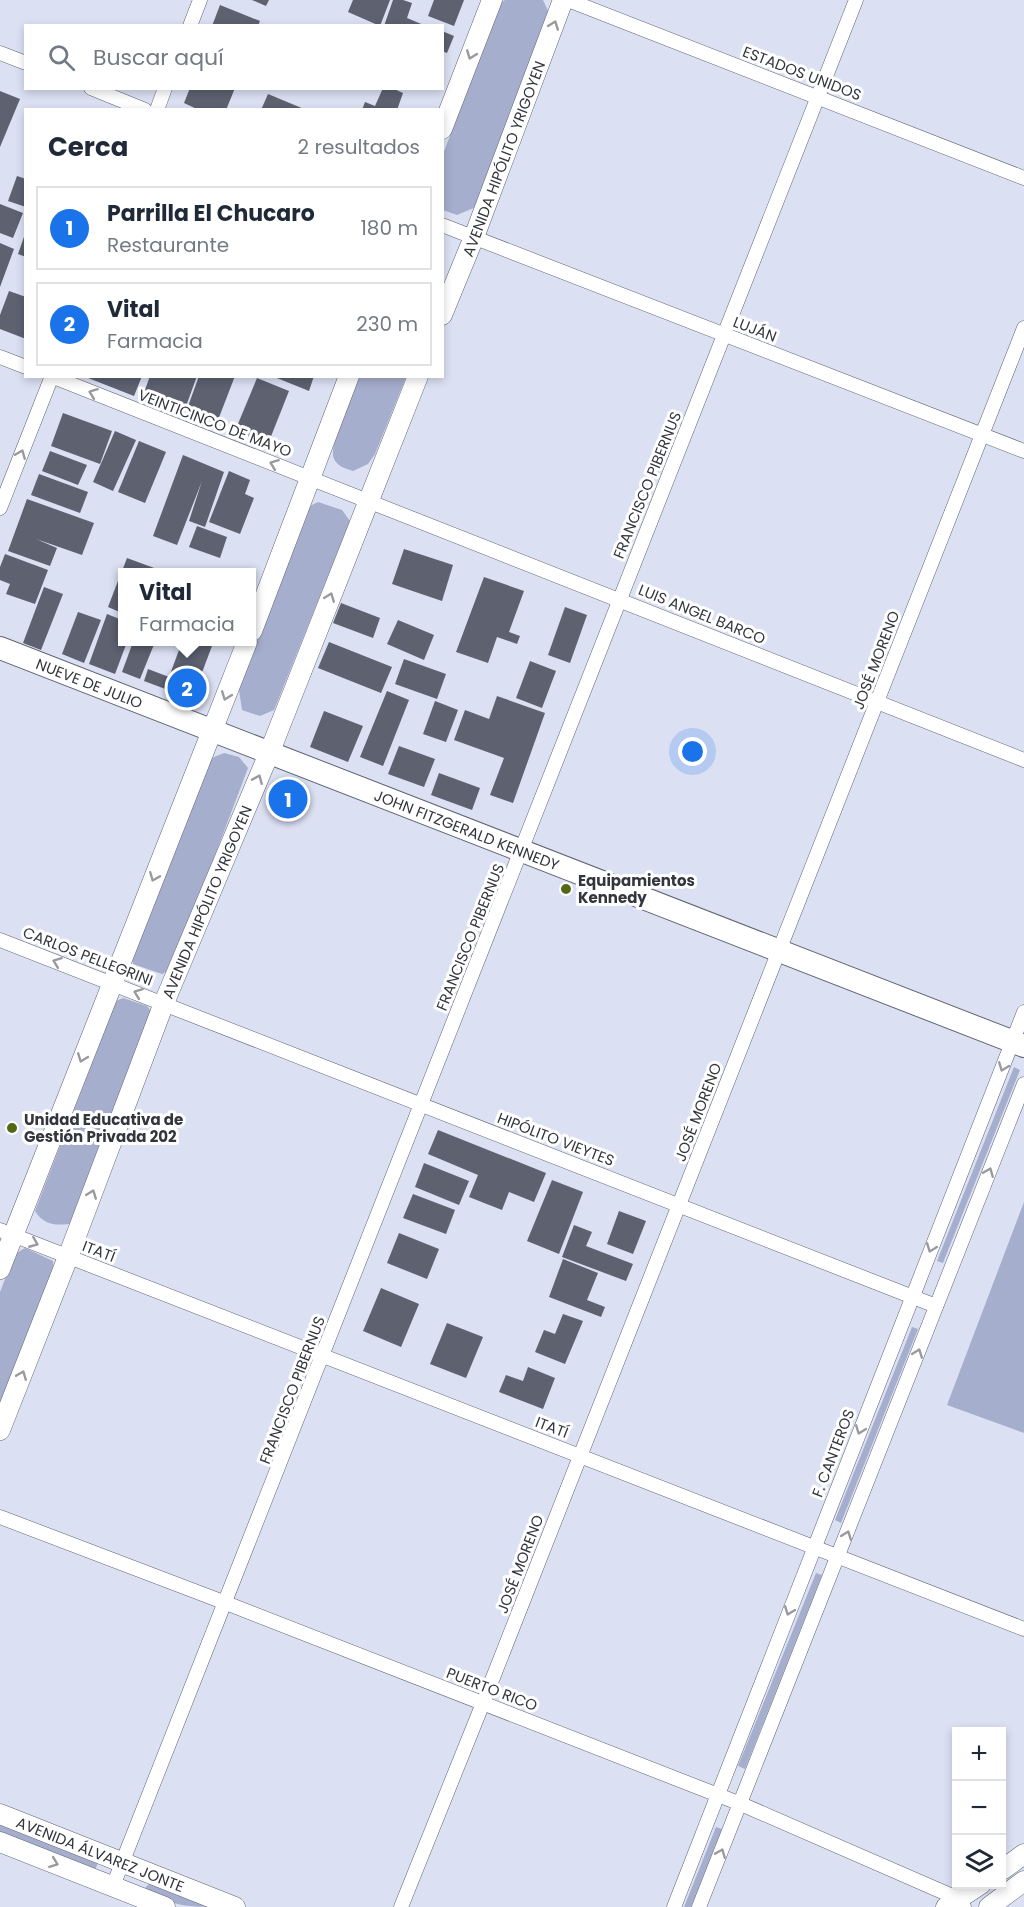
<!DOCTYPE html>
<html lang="es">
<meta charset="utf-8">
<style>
:root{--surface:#fff;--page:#f2f2f3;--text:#1f2937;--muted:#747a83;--line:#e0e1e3;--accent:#1a73e8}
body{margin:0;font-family:Poppins,sans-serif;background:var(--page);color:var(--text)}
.controls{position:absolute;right:18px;bottom:18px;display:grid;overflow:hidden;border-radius:0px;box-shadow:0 3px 9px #0003}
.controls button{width:54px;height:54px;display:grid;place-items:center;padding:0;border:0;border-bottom:2px solid var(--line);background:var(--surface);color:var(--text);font:30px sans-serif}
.you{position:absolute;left:693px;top:752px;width:21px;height:21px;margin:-15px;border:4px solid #fff;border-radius:50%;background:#1a73e8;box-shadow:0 0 0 9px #1a73e833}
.badge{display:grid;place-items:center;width:39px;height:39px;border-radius:50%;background:var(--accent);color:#fff;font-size:20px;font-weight:700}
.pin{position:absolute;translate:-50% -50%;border:3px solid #fff;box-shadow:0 2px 6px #0006}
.popup{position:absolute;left:118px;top:568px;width:138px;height:78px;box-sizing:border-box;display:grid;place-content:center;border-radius:0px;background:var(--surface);filter:drop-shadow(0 2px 4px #0005);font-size:20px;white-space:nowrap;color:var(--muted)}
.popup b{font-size:22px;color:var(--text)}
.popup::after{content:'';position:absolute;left:50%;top:100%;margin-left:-12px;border:12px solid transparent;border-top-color:var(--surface)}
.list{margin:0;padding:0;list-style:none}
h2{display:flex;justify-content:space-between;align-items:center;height:78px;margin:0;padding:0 24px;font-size:26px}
h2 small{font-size:20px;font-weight:400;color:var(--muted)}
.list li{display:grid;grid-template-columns:39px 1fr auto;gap:18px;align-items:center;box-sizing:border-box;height:84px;margin:0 12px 12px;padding:0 12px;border:2px solid var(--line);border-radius:0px}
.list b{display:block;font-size:22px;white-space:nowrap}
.list p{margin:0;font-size:20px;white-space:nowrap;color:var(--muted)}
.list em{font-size:20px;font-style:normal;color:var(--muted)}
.icon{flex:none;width:33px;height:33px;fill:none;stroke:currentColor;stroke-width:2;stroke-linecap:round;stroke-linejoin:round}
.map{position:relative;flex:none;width:1024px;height:1907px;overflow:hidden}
.search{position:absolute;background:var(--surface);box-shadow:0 3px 9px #0003;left:24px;top:24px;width:420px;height:66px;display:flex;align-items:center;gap:15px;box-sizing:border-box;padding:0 21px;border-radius:0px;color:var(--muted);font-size:22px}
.panel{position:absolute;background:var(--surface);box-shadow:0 3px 9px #0003;left:24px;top:108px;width:420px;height:270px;border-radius:0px}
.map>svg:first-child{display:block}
.green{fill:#a6aecd}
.building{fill:#5d6170}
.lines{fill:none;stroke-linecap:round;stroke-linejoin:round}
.street-casing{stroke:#606574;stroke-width:15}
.secondary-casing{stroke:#606574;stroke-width:21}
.primary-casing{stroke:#606574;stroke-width:24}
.street{stroke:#fff;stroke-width:14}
.secondary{stroke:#fff;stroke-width:20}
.primary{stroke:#fff;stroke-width:22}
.oneway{stroke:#9a9a9e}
.poi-dot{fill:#536815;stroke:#fff;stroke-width:2}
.labels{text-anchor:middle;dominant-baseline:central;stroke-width:6;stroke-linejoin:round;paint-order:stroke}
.street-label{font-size:15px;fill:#34363d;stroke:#fff}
.poi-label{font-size:15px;font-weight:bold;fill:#34363d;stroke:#fff;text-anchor:start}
</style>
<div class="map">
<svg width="1024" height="1907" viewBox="0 0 1024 1907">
<rect width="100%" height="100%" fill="#dbe0f3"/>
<!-- green -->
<g class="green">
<path d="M505 0H543L549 13 476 207 457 215 443 210 442 157 500 3Z"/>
<path d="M358 377H406L375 454 368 464 353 471C345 468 338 467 334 459 328 445 352 392 358 377Z"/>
<path d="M318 502 342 510 350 521 274 710 260 716 242 710 239 690 308 507Z"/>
<path d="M224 753 239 757 248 768 172 969 162 974 133 964 132 954 207 760Z"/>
<path d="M123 998 147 1006 153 1014 74 1223C58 1226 44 1226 35 1211L116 1001Z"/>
<path d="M1014 1067 1020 1070 943 1263 937 1261Z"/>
<path d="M1024 1202V1433L947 1405Z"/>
<path d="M25 1248 53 1261 54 1272 0 1410V1292L15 1254Z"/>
<path d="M912 1327 918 1329 841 1523 835 1520Z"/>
<path d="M816 1573 822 1575 745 1769 738 1766Z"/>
<path d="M0 1822 98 1863 95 1870 0 1836Z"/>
<path d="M716 1827 722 1829 691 1907H684Z"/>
<path d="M156 1882 221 1907C195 1907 165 1907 145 1888L149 1884Z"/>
</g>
<!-- building -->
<g class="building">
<path d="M252 0H269L266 6Z"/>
<path d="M353 0H390L380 26 348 12Z"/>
<path d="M393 0H403L412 3 407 18 426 26H384Z"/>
<path d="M434 0H464L454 26 428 16Z"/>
<path d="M220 5 260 21 258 26H212Z"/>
<path d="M442 31 454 36 447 53 442 51Z"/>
<path d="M190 88H235L226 110H199L184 103Z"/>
<path d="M383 88H392L403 93 397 110H362L365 102 375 106Z"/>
<path d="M0 91 20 99 0 147Z"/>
<path d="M268 94 304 109V110H261Z"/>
<path d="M17 176 26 179V207L8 201Z"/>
<path d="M0 204 23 213 13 238 0 233Z"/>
<path d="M25 234H26V257L18 254Z"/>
<path d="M0 243 14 249 0 287Z"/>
<path d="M9 291 26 297V339L0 329V315Z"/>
<path d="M83 376H142L134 396Z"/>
<path d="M150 376H197L185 409 165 402 163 406 142 398Z"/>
<path d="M199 376H235L218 420 187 409Z"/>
<path d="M272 376H314L309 391Z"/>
<path d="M257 378 289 391 268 444 235 431Z"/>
<path d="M63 413 112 431 100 464 51 446Z"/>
<path d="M115 431 136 440 113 491 93 482Z"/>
<path d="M139 441 166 452 145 503 118 492Z"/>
<path d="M50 451 87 465 78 485 42 471Z"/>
<path d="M183 455 224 472 205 527 189 521 202 481 177 545 153 536Z"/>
<path d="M229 471 250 480 245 494 254 498 240 534 209 522Z"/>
<path d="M39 474 88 492 80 513 31 495Z"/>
<path d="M27 499 94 523 82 555 36 539 57 548 50 566 8 551Z"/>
<path d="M197 526 227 537 220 558 189 547Z"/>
<path d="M404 549 453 565 442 601 392 584Z"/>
<path d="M5 554 48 570 35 604 6 594 10 584 0 580V567Z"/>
<path d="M127 558 165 572H122V581L119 579Z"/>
<path d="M484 577 524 591 509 632 520 636 517 644 497 637 488 663 456 652Z"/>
<path d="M118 581 122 583V613L108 607Z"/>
<path d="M44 587 63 594 41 650 23 643Z"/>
<path d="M341 603 380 618 373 638 333 623Z"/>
<path d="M565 607 587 615 570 663 548 655Z"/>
<path d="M78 612 101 620 84 663 62 654Z"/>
<path d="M107 614 122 620V642H127L115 674 89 664Z"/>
<path d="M398 620 434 635 424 660 387 644Z"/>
<path d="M133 642H155L140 679 122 672Z"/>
<path d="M182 642H199L212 646 192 699 144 681 148 669 169 677Z"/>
<path d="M329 642 392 667 381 693 318 668Z"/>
<path d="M404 659 446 674 437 699 395 684Z"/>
<path d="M530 661 556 671 542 708 516 698Z"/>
<path d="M387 691 409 700 383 766 360 757Z"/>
<path d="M497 696 545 713 513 803 490 795 504 758 454 740 465 710 489 719Z"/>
<path d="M435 701 458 710 446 742 423 734Z"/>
<path d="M324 711 363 726 348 762 310 747Z"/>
<path d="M399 746 435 759 424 787 388 774Z"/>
<path d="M439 773 480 788 472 810 431 795Z"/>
<path d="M438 1130 546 1173 534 1202 509 1192 502 1210 469 1197 478 1175 428 1154Z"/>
<path d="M424 1163 469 1181 459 1205 415 1187Z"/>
<path d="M552 1180 583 1192 559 1254 527 1241Z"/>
<path d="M413 1194 455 1210 446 1234 403 1218Z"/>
<path d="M619 1211 646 1221 633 1254 607 1244Z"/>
<path d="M574 1225 592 1232 586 1246 633 1264 626 1281 562 1257Z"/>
<path d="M399 1233 439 1249 427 1279 387 1263Z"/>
<path d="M563 1259 598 1273 587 1300 605 1307 601 1317 549 1297Z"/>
<path d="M381 1288 419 1304 401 1347 363 1331Z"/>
<path d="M563 1314 583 1321 565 1364 535 1352 544 1330 555 1334Z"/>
<path d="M447 1323 483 1337 466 1378 430 1364Z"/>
<path d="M528 1367 555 1378 543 1409 499 1392 506 1375 523 1381Z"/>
</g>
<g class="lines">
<!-- street casing -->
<g class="street-casing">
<g id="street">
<path d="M568 0 1024 178"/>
<path d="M190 26 200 0"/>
<path d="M0 53 26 63"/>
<path d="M91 88 145 110"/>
<path d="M157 110 165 88"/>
<path d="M442 225 1024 451"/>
<path d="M0 357 26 367"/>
<path d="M51 376 1024 760"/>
<path d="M0 508 52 376"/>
<path d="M0 940 936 1306"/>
<path d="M0 1230 1024 1629"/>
<path d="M0 1517 226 1603 741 1804 959 1899 964 1907"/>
<path d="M113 1886 856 0"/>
<path d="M401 1907 483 1703 1024 328"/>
<path d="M674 1907 1024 1012"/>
<path d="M699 1907 1024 1084"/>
</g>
</g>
<!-- secondary casing -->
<g class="secondary-casing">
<g id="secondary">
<path d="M442 129 492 0"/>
<path id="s1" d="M442 315 474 237 563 0"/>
<path d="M252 631 349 376"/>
<path d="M0 1269 247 642"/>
<path id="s2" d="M0 1430 68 1257 164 1003 270 751 418 376"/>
<path id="s3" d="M0 1814 235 1907"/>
<path d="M0 1842 165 1907"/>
<path d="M1002 1870 1024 1854"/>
<path d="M946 1907 981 1884"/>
<path d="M989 1907 1024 1881"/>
</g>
</g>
<!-- primary casing -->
<g class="primary-casing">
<g id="primary">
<path id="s4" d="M0 648 1024 1046"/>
</g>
</g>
<!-- street -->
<use href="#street" class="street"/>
<!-- secondary -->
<use href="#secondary" class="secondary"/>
<!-- primary -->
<use href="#primary" class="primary"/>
</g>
<!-- one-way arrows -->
<defs><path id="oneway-chevron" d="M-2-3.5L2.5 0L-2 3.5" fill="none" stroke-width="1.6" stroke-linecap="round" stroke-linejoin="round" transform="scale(1.5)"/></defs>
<g class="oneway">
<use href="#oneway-chevron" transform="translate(554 25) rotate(-69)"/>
<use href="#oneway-chevron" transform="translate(471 55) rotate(111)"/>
<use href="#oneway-chevron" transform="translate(93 393) rotate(-159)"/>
<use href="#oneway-chevron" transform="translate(21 454) rotate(-68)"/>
<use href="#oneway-chevron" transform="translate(274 464) rotate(-159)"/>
<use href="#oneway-chevron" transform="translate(330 597) rotate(-69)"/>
<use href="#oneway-chevron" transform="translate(226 696) rotate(111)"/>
<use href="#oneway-chevron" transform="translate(258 779) rotate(-67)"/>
<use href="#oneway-chevron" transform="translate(154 877) rotate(112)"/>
<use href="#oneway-chevron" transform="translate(57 962) rotate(-159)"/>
<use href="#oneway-chevron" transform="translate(138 993) rotate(-159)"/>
<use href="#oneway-chevron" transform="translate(82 1058) rotate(111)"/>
<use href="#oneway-chevron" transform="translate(1003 1067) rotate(111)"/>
<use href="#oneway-chevron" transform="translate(989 1172) rotate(-68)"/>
<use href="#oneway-chevron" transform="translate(92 1194) rotate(-69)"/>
<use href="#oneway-chevron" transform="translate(34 1243) rotate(22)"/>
<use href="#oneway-chevron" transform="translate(931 1248) rotate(111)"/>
<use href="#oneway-chevron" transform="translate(918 1353) rotate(-69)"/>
<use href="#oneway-chevron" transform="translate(22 1375) rotate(-68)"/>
<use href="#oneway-chevron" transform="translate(860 1430) rotate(111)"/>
<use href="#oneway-chevron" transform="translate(847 1535) rotate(-69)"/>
<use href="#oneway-chevron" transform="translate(789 1611) rotate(111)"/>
<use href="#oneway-chevron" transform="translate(721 1853) rotate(-68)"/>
<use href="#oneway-chevron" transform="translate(54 1863) rotate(21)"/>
</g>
<!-- markers -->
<g class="poi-dot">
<circle cx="566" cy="889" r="6"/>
<circle cx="12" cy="1128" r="6"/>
</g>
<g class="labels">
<!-- street labels -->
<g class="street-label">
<text transform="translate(802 73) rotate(21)">ESTADOS UNIDOS</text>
<text stroke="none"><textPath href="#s1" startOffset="168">AVENIDA HIPÓLITO YRIGOYEN</textPath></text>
<text transform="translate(755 329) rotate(21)">LUJÁN</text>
<text transform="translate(215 423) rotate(21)">VEINTICINCO DE MAYO</text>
<text transform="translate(647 485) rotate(-68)">FRANCISCO PIBERNUS</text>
<text transform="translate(702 614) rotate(22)">LUIS ANGEL BARCO</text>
<text transform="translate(876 660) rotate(-69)">JOSÉ MORENO</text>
<text stroke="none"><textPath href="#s4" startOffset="96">NUEVE DE JULIO</textPath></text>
<text stroke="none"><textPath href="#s4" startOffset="501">JOHN FITZGERALD KENNEDY</textPath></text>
<text stroke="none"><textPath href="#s2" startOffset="567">AVENIDA HIPÓLITO YRIGOYEN</textPath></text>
<text transform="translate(470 937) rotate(-68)">FRANCISCO PIBERNUS</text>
<text transform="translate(88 956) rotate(21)">CARLOS PELLEGRINI</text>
<text transform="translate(698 1112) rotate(-69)">JOSÉ MORENO</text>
<text transform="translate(556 1139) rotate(21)">HIPÓLITO VIEYTES</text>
<text transform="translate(99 1251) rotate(21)">ITATÍ</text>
<text transform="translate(292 1390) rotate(-69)">FRANCISCO PIBERNUS</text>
<text transform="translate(552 1427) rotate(21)">ITATÍ</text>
<text transform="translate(833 1453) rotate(-69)">F. CANTEROS</text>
<text transform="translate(520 1564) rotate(-69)">JOSÉ MORENO</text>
<text transform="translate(492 1689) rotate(21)">PUERTO RICO</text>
<text stroke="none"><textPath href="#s3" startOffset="108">AVENIDA ÁLVAREZ JONTE</textPath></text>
</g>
<!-- poi labels -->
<g class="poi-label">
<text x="578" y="880">Equipamientos<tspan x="578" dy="17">Kennedy</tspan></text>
<text x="24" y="1119">Unidad Educativa de<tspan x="24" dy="17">Gestión Privada 202</tspan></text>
</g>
</g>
</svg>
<div class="controls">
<button>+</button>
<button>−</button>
<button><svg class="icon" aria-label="layers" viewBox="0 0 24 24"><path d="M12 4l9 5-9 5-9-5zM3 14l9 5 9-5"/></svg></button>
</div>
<div class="you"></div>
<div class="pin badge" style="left:288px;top:799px">1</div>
<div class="pin badge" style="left:187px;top:688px">2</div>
<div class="popup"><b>Vital</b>Farmacia</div>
<div class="search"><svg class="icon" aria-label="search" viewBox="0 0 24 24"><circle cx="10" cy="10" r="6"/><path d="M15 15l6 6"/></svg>Buscar aquí</div>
<section class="panel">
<h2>Cerca<small>2 resultados</small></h2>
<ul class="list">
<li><span class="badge">1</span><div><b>Parrilla El Chucaro</b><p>Restaurante</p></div><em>180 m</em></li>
<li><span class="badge">2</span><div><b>Vital</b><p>Farmacia</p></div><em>230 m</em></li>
</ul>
</section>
</div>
